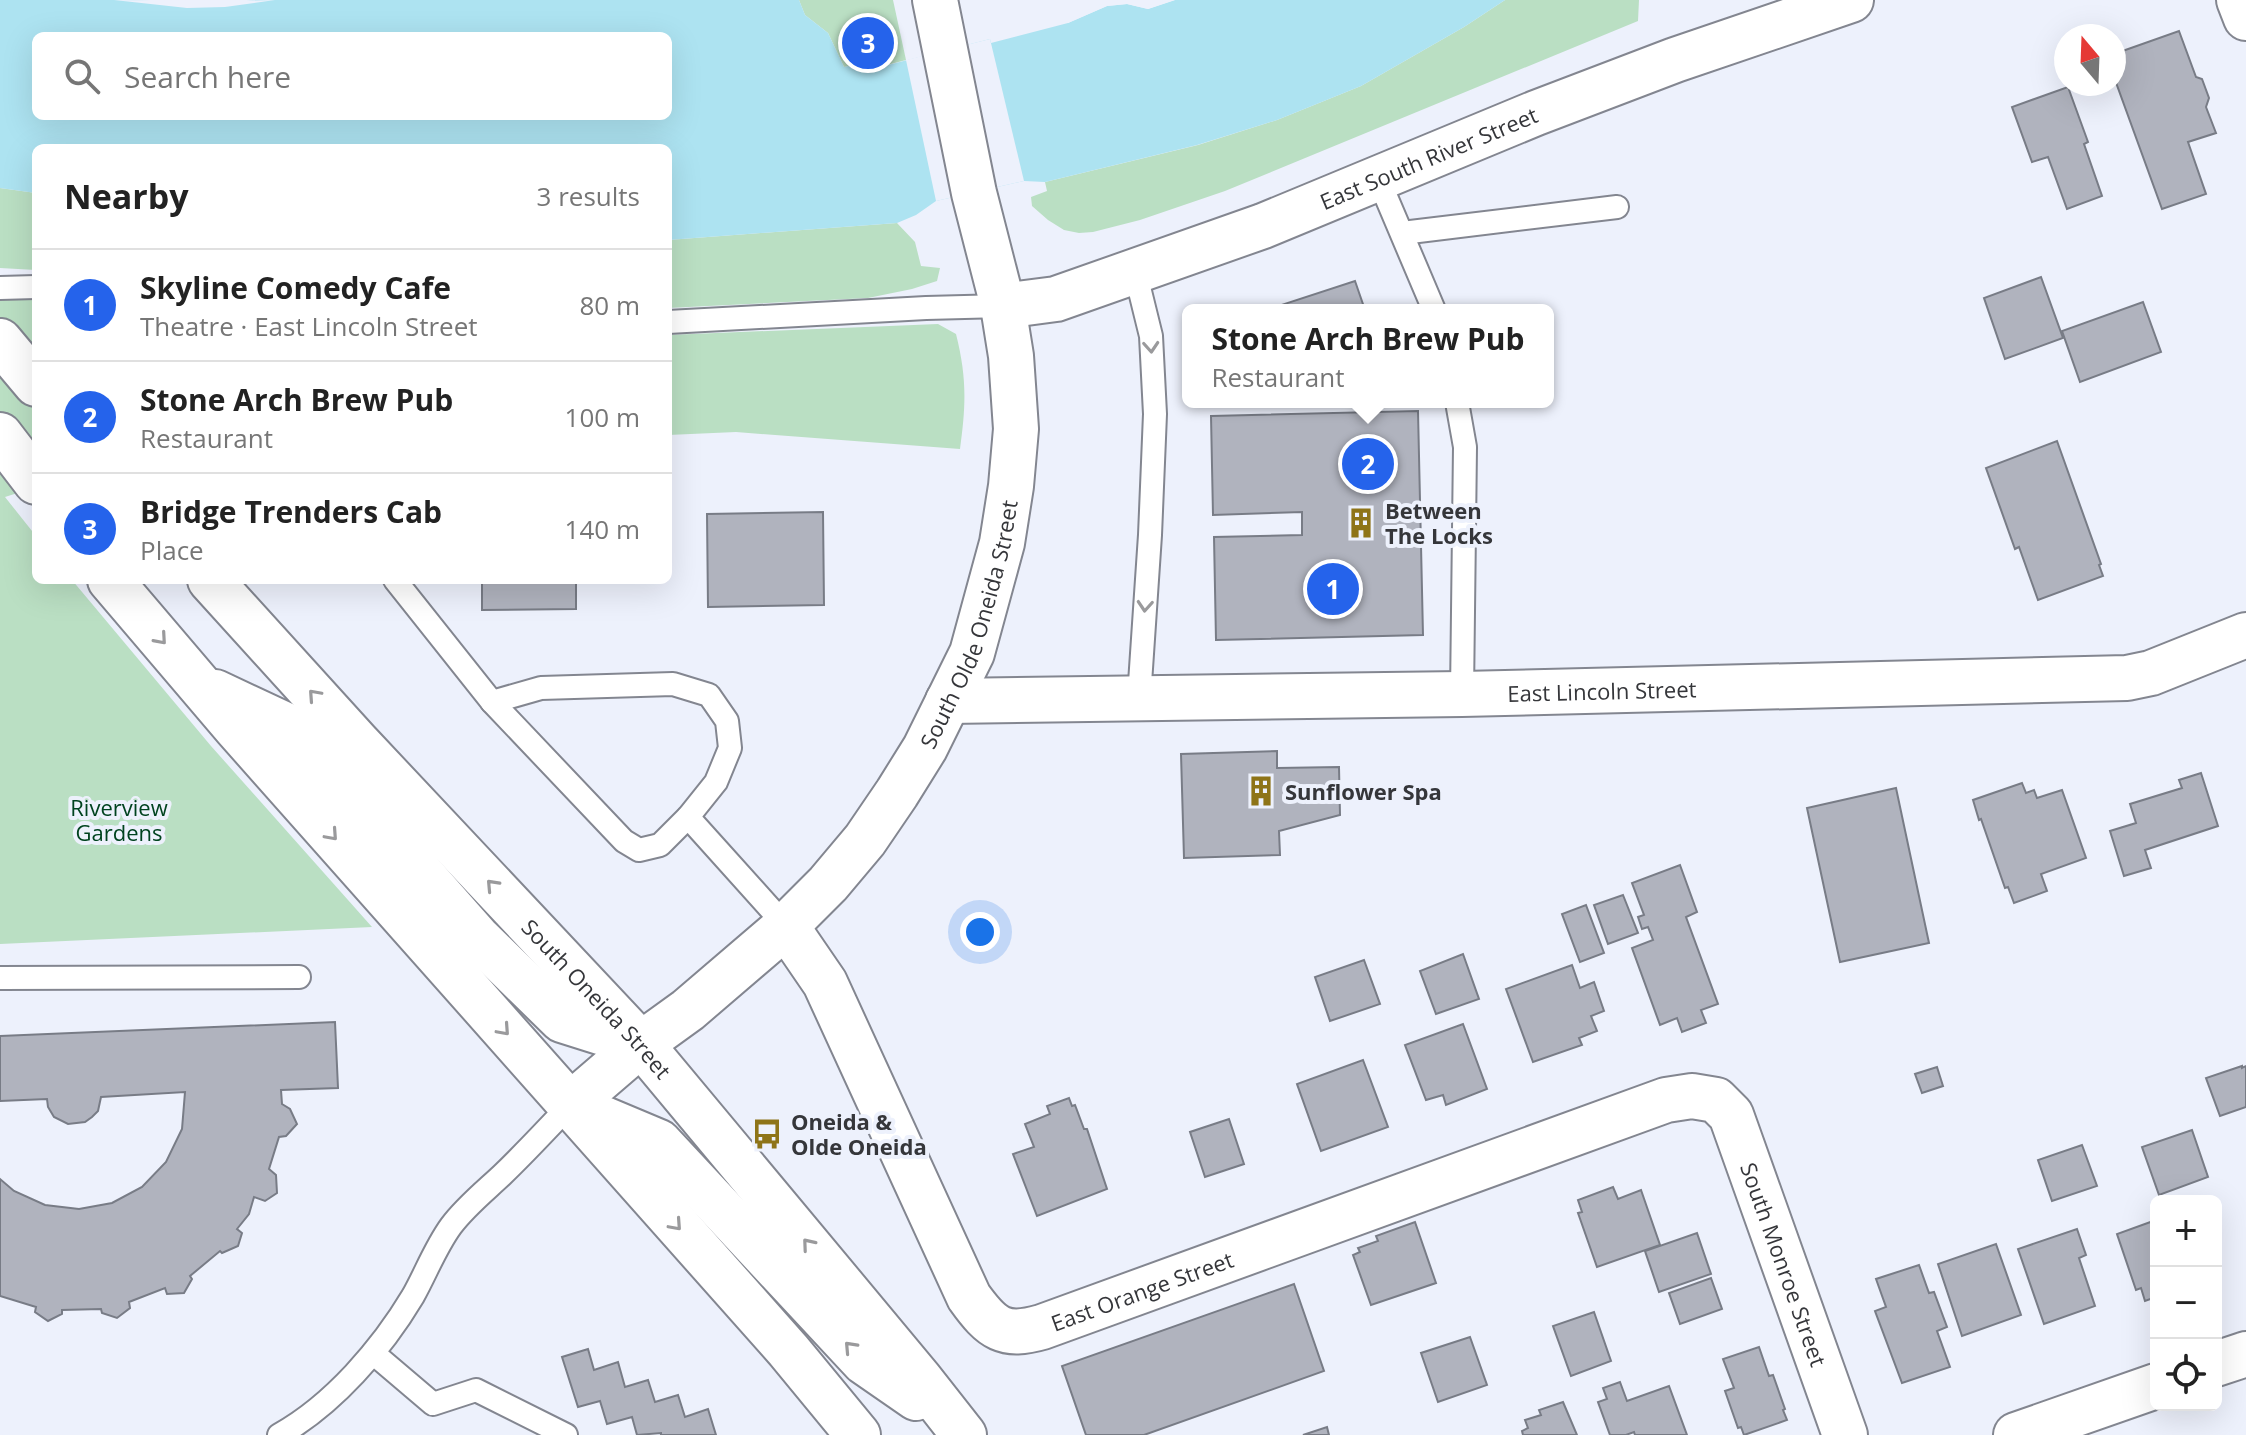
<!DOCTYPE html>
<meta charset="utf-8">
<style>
:root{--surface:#fff;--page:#f2f2f2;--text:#222;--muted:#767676;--line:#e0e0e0;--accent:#2563eb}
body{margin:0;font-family:"Open Sans",sans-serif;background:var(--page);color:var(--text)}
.controls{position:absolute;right:24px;bottom:24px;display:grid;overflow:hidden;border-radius:12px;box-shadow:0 8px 32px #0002}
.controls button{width:72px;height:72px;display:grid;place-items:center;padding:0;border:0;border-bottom:2px solid var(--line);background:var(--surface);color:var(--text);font:40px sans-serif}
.compass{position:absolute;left:2054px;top:24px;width:72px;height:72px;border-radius:50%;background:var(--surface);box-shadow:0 8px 32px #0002;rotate:341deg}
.you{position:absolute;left:980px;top:932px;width:28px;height:28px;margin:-20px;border:6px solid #fff;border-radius:50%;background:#1a73e8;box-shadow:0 0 0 12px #1a73e833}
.badge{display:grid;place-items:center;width:52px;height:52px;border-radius:50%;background:var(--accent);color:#fff;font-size:26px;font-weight:700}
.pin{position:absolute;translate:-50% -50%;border:4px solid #fff;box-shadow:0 2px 8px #0006}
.popup{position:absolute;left:1182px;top:304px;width:372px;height:104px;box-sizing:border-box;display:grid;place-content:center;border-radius:12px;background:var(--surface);filter:drop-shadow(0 2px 6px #0005);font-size:26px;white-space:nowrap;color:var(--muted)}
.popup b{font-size:30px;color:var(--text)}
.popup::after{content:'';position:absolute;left:50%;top:100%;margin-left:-16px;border:16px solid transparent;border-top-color:var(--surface)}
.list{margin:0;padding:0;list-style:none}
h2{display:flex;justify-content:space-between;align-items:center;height:104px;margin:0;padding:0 32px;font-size:34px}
h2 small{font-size:26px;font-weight:400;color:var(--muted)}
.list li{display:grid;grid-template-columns:52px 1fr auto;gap:24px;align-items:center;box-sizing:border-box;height:112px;padding:0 32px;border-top:2px solid var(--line)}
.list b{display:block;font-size:30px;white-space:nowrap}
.list p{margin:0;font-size:26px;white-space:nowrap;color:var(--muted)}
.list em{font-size:26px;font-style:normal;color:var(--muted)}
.icon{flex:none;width:44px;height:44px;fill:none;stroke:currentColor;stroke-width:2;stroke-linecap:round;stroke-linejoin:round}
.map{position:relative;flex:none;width:2246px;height:1435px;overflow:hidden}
.search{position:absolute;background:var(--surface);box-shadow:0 8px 32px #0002;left:32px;top:32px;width:640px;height:88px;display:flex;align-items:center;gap:20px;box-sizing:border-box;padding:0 28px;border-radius:12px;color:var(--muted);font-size:30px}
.panel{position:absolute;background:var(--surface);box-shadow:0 8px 32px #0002;left:32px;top:144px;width:640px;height:440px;border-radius:12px}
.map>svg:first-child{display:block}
.green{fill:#badfc3}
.water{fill:#ade3f1;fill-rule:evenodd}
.pier{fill:#edf1fc}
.building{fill:#b0b3be;stroke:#787c86;stroke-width:2}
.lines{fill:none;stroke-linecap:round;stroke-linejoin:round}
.service-casing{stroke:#838690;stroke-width:26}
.minor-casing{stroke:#838690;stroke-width:48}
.tertiary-casing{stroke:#838690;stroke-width:48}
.primary-casing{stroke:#838690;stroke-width:48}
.service{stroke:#fff;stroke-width:22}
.minor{stroke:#fff;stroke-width:44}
.tertiary{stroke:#fff;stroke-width:44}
.primary{stroke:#fff;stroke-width:44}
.oneway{stroke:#9a9a9c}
.labels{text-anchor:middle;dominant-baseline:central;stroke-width:8;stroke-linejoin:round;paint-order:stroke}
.street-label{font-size:22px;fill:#35363a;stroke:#edf1fc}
.poi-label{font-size:22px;font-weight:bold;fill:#35363a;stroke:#edf1fc;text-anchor:start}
.park-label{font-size:22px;fill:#00431f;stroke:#edf1fc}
</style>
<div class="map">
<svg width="2246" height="1435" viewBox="0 0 2246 1435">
<rect width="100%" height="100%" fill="#edf1fc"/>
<!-- green -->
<g class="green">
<path d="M799 0H893L906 60 887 65V59L844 67 828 33 805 15Z"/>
<path d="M1505 0H1639L1638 21 1225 191 1140 220 1093 232 1079 233 1064 230 1048 220 1032 206 1031 197 1047 191 1045 182 1198 145 1277 120 1361 86 1464 27Z"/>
<path d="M0 188 36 193V270L0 268Z"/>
<path d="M897 223 915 242 921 266 940 268 937 281 912 289 868 298 668 308V240Z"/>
<path d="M36 297V487L5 497 36 536V580H72L211 746 372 927 0 944V298Z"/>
<path d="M938 324 956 334C967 378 966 405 960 449L736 432 668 435V335Z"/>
</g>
<!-- water -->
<path class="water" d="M0 0H133L221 5 253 0H799L805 15 828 33 844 67 886 59 888 65 990 39 991 43 1068 23 1107 6 1127 4 1148 9 1175 0H1505L1464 27 1361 86 1277 120 1197 145 1045 182 1024 181 936 201 916 215 897 223 668 240V148H36V193L0 188ZM36 36H668V116H36Z"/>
<!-- pier -->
<g class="pier">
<path d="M114 0 221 1 275 0 225 7 187 8Z"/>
<path d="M1127 0 1147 5 1163 0H1175L1148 9 1127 4 1107 6 1068 23V19L1105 2Z"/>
<path d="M990 39 1024 181 936 201 906 60Z"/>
</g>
<!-- building -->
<g class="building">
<path d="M882 21 891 57 854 66 846 29Z"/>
<path d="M2179 31 2196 77 2202 79 2209 98 2206 107 2216 133 2188 142 2206 194 2162 209 2114 77V54Z"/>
<path d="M2068 87 2088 142 2084 144 2102 196 2067 209 2048 157 2032 162 2012 107Z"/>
<path d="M2041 277 2063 338 2005 359 1984 298Z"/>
<path d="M1355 281 1365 310H1266Z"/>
<path d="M2143 302 2161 352 2080 382 2062 331Z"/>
<path d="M1418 411 1423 635 1216 640 1214 537 1302 535V512L1213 515 1211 416Z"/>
<path d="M2057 441 2101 564 2099 565 2103 576 2038 600 2019 547 2015 549 1986 468Z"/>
<path d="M823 512 824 605 708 607 707 514Z"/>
<path d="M482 580H576V609L482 610Z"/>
<path d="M1277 751V768L1339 767 1340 815 1279 831 1280 855 1184 858 1181 754Z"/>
<path d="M2201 773 2218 826 2145 850 2151 868 2124 876 2110 831 2136 823 2130 804 2182 788 2179 780Z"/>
<path d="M2022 783 2026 793 2034 790 2037 798 2062 790 2086 858 2041 874 2047 891 2014 903 2008 887 2005 888 1981 819 1979 820 1973 800Z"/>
<path d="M1896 788 1929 943 1840 962 1807 808Z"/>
<path d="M1680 865 1697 912 1686 917 1718 1004 1701 1010 1706 1023 1682 1032 1677 1018 1660 1025 1632 948 1653 940 1648 927 1642 929 1638 917 1644 915 1632 883Z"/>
<path d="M1623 895 1638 933 1608 944 1594 905Z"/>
<path d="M1586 905 1604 953 1580 962 1562 914Z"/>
<path d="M1463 954 1479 999 1436 1014 1420 971Z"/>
<path d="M1364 960 1380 1004 1330 1021 1315 977Z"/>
<path d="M1572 965 1580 988 1594 982 1604 1011 1591 1016 1597 1031 1579 1038 1582 1045 1533 1062 1506 989Z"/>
<path d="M335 1022 338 1088 281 1090 282 1104 290 1109 297 1124 286 1136 279 1137 269 1169 276 1175 277 1193 265 1201 254 1197 249 1214 237 1229 242 1233 238 1246 222 1253 220 1251 190 1276 192 1279 184 1293 167 1294 165 1288 129 1302 130 1308 117 1318 102 1313 101 1309 62 1310V1314L48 1321 35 1312 36 1307 0 1296V1179L14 1191 45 1205 79 1209 112 1203 142 1187 166 1162 182 1129 185 1092 101 1097 98 1111 92 1117 85 1122 68 1124 54 1117 48 1107 47 1099 0 1101V1036Z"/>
<path d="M1463 1024 1487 1089 1446 1105 1443 1095 1426 1100 1405 1045Z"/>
<path d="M1363 1060 1388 1127 1321 1151 1297 1084Z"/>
<path d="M2242 1066V1068L2246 1066V1107L2220 1116 2206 1078Z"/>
<path d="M1937 1067 1943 1086 1922 1093 1915 1074Z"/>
<path d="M1069 1098 1072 1106 1075 1105 1084 1129H1087L1107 1189 1037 1216 1013 1154 1034 1147 1025 1124 1050 1114 1047 1106Z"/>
<path d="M1229 1119 1244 1164 1205 1177 1190 1132Z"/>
<path d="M2192 1130 2208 1177 2159 1195 2142 1147Z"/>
<path d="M2082 1145 2097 1186 2052 1201 2038 1160Z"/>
<path d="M1613 1187 1618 1199 1641 1190 1660 1245 1597 1267 1578 1213 1582 1212 1578 1200Z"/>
<path d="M2156 1220V1297L2145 1301 2141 1288 2136 1290 2117 1234Z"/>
<path d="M1415 1222 1436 1283 1371 1305 1353 1255 1360 1252 1358 1248 1378 1241 1376 1236Z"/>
<path d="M2077 1229 2086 1255 2079 1258 2095 1306 2044 1324 2018 1249Z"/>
<path d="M1697 1233 1711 1274 1659 1292 1645 1251Z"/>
<path d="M1996 1244 2021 1315 1962 1336 1938 1264Z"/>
<path d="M1919 1265 1929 1293 1934 1292 1947 1327 1937 1331 1950 1367 1902 1383 1875 1311 1886 1307 1876 1279Z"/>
<path d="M1711 1278 1722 1309 1680 1324 1669 1293Z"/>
<path d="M1294 1284 1324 1371 1144 1435H1086L1062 1366Z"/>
<path d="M1594 1312 1611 1361 1571 1376 1553 1326Z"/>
<path d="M1470 1337 1487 1385 1438 1402 1421 1353Z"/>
<path d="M1759 1347 1769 1376 1773 1375 1785 1409 1783 1410 1787 1420 1744 1435 1741 1427 1738 1428 1725 1391 1734 1388 1723 1359Z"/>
<path d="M588 1349 594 1370 618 1362 625 1387 648 1380 655 1402 678 1395 685 1417 708 1409 716 1435H661V1433L637 1435 632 1417 607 1424 600 1401 578 1407 562 1357Z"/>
<path d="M1620 1382 1627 1401 1669 1386 1687 1435H1635L1634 1432 1626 1435H1610L1598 1402 1607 1399 1603 1388Z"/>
<path d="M1563 1402 1577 1435H1523L1522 1431 1528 1428 1525 1420 1541 1415 1539 1410Z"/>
<path d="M1327 1427 1329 1435H1303Z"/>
</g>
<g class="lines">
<!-- service casing -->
<g class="service-casing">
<g id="service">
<path d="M1378 178 1434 310"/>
<path d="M1402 233 1617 207"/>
<path d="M1135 271 1151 336 1155 414 1150 535 1139 698"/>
<path d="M0 288 36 287"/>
<path d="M668 322 926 308 1003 306"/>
<path d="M1457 402 1465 447 1462 694"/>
<path d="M395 580 492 702 624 841 639 850 660 845 688 817 786 926"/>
<path d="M492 702 541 688 673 684 709 695 727 721 730 748 716 782 688 817"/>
<path d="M0 978 299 977"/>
<path d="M373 1353 433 1404 476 1390 566 1435"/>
<path d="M279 1435C333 1405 382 1348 413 1296 426 1273 435 1248 451 1226 465 1207 485 1191 502 1175 526 1152 548 1128 570 1105"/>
</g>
</g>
<!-- minor casing -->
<g class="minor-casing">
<g id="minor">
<path d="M2239 0 2246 18"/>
<path id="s1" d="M948 701 1462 694 2127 678 2151 673 2246 635"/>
<path id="s2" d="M786 926 825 983 969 1297C992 1329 1004 1338 1042 1327L1666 1100 1692 1096 1716 1100 1731 1115 1845 1435"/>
<path d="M2216 1364 2246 1354"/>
<path d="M2016 1435 2156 1386"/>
</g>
</g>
<!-- tertiary casing -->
<g class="tertiary-casing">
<g id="tertiary">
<path id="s3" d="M1003 306 1056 299 1263 226 1536 113 1675 60 1851 0"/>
<path id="s4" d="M570 1105 641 1044 688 1010 786 926 828 884 865 840 897 793 925 748 972 653 1002 543 1011 486 1016 429 1011 356 1003 306 974 193 935 0"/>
</g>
</g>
<!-- primary casing -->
<g class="primary-casing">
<g id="primary">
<path d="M0 341 36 384"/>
<path d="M0 435 36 482"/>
<path d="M110 580 236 728 788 1350 858 1435"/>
<path id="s5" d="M210 580 357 742 641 1044 920 1379 964 1435"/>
<path d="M215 692 294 729 478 938 562 1020 638 1044"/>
<path d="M578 1108 659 1142 864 1362 916 1398"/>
</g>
</g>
<!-- service -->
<use href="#service" class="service"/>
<!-- minor -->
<use href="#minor" class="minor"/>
<!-- tertiary -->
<use href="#tertiary" class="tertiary"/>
<!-- primary -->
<use href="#primary" class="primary"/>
</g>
<!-- one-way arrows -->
<defs><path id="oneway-chevron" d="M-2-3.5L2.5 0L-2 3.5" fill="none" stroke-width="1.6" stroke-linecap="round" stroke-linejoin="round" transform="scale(2)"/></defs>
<g class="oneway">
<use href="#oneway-chevron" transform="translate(1151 347) rotate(86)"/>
<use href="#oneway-chevron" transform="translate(1145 606) rotate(94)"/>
<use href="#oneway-chevron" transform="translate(161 639) rotate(49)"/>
<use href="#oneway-chevron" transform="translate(314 695) rotate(-132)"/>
<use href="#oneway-chevron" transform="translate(332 835) rotate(48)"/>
<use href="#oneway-chevron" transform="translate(492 885) rotate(-133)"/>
<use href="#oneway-chevron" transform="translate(504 1030) rotate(48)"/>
<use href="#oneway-chevron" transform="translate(676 1225) rotate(48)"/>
<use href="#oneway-chevron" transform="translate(808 1244) rotate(-130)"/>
<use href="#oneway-chevron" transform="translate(850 1347) rotate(-133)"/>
</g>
<!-- icons -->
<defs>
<g id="building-bare" transform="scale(2.4)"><path d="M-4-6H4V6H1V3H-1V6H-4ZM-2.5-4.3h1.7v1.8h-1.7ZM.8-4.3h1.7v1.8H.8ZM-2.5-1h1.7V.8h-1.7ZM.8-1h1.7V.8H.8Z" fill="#8e7418" stroke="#edf1fc" stroke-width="2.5" paint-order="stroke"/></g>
<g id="bus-bare" transform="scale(2.4)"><path d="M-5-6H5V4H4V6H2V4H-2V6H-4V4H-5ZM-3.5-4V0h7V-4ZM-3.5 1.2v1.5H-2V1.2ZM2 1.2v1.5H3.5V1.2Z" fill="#8e7418" stroke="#edf1fc" stroke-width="2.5" paint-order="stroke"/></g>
</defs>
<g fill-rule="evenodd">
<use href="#building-bare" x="1361" y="523"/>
<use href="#building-bare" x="1261" y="791"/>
<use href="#bus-bare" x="767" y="1134"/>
</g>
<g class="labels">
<!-- street labels -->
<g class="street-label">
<text stroke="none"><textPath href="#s3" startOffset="452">East South River Street</textPath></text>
<text stroke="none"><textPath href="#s4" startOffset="640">South Olde Oneida Street</textPath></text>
<text stroke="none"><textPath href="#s1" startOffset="654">East Lincoln Street</textPath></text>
<text stroke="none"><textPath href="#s5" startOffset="570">South Oneida Street</textPath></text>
<text stroke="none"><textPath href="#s2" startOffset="1396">South Monroe Street</textPath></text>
<text stroke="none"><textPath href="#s2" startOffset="608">East Orange Street</textPath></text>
</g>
<!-- poi labels -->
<g class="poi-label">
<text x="1385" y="510">Between<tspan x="1385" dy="25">The Locks</tspan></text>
<text x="1285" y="791">Sunflower Spa</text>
<text x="791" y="1121">Oneida &amp;<tspan x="791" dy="25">Olde Oneida</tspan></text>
</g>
<!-- park labels -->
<g class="park-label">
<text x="119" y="807">Riverview<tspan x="119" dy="25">Gardens</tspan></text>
</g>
</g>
</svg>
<div class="controls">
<button>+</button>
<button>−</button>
<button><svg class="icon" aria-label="locate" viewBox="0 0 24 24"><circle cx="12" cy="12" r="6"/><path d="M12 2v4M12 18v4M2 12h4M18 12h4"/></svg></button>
</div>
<svg class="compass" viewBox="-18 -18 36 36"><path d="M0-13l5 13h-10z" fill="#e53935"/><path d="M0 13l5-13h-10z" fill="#767676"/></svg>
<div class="you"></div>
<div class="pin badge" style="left:1333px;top:589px">1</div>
<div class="pin badge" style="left:1368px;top:464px">2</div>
<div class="popup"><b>Stone Arch Brew Pub</b>Restaurant</div>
<div class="pin badge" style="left:868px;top:43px">3</div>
<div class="search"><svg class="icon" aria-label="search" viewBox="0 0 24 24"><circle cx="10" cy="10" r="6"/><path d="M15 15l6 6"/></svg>Search here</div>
<section class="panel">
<h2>Nearby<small>3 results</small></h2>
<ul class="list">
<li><span class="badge">1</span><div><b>Skyline Comedy Cafe</b><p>Theatre · East Lincoln Street</p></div><em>80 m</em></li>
<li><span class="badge">2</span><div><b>Stone Arch Brew Pub</b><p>Restaurant</p></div><em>100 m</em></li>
<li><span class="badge">3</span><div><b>Bridge Trenders Cab</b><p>Place</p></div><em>140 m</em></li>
</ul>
</section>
</div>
